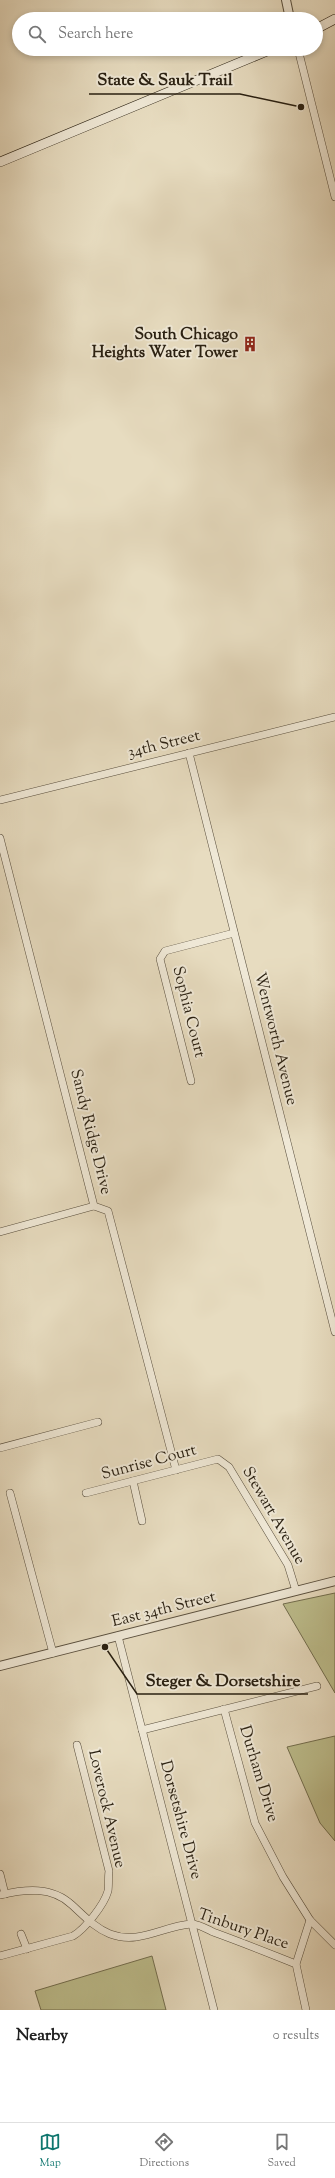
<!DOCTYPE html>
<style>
:root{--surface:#fff;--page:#f6f6f6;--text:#222;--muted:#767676;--line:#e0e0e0;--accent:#0f766e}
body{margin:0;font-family:"Sorts Mill Goudy",serif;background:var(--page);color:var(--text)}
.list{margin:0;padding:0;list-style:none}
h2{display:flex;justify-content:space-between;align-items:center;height:52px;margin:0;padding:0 16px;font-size:17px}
h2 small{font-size:13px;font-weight:400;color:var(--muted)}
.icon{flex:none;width:22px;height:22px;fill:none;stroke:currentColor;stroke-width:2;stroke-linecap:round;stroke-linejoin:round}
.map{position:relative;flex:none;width:335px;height:2010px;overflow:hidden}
.search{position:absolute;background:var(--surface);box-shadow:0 2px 6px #0003;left:12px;right:12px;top:12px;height:44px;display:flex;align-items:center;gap:10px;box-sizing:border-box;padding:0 14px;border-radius:22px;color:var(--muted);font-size:15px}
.sheet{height:112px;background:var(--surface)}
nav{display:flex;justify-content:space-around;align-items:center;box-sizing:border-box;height:56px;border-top:1px solid var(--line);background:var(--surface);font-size:11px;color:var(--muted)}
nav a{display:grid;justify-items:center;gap:2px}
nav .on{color:var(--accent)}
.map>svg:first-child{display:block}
.green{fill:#bdbe8d;stroke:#726e4f}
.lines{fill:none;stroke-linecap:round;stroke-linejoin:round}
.minor-casing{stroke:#584e3d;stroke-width:8}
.tertiary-casing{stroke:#584e3d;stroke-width:10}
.secondary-casing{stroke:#281f11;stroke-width:10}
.minor{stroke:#efe8d6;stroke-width:7}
.tertiary{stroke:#efe8d6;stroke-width:8}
.secondary{stroke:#efe8d6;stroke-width:9}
.labels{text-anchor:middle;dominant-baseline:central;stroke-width:4;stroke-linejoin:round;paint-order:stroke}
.poi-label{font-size:16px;font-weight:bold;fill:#281f11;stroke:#efe8d6;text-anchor:end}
.street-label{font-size:16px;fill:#281f11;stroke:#efe8d6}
.leader{fill:none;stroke:#281f11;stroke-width:1.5}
.callout-dot{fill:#281f11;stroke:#efe8d6;stroke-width:1.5}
.callout-label{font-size:17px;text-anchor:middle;font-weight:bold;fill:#281f11;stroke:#efe8d6;stroke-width:4;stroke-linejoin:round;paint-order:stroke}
</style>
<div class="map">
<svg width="335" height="2010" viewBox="0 0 335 2010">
<rect width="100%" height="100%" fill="#e7dcc0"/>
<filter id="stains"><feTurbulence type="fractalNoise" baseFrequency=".005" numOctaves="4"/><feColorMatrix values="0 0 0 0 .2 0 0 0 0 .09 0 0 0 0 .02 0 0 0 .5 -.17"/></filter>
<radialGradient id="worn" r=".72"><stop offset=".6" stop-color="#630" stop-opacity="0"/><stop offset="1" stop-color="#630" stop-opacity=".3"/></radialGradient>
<!-- green -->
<g class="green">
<path d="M335 1593V1693L283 1604Z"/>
<path d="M335 1736V1841L320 1823 287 1747Z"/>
<path d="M152 1956 166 2010H41L35 1991Z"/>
</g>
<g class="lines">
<!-- minor casing -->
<g class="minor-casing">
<g id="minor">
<path d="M298 49 335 197"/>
<path d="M189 753 335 1332"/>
<path d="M0 800 335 717"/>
<path d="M0 838 94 1206 108 1211 176 1470"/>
<path d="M191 1081 160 959 165 951 234 933"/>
<path d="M0 1232 94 1206"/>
<path d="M0 1448 98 1422"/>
<path d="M133 1481 142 1521"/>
<path d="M10 1493 53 1653"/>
<path d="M86 1493 218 1459 229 1467 288 1565 296 1591"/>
<path d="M118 1636 214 2010"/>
<path d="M224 1709 255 1823 283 1877 310 1920 335 1945"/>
<path d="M142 1730 317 1686"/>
<path d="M0 1874 5 1894"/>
<path d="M0 1895C25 1889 52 1886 72 1905 84 1916 95 1928 110 1934 139 1945 163 1926 191 1924 197 1923 207 1929 213 1932 241 1942 268 1953 296 1964"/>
<path d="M21 1934 27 1949"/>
<path d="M0 1956 73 1936C85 1929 104 1905 108 1891 109 1885 108 1877 109 1871L77 1745"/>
<path d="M306 2010 296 1964 310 1920"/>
</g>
</g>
<!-- tertiary casing -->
<g class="tertiary-casing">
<g id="tertiary">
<path d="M286 0 290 19"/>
<path d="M0 1666 335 1581"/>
</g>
</g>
<!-- secondary casing -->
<g class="secondary-casing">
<g id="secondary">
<path d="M316 29 335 19"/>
<path d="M0 162 272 49"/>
</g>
</g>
<!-- minor -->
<use href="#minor" class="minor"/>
<!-- tertiary -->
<use href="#tertiary" class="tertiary"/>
<!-- secondary -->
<use href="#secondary" class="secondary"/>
</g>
<!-- icons -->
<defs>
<g id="building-bare" transform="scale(1.2)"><path d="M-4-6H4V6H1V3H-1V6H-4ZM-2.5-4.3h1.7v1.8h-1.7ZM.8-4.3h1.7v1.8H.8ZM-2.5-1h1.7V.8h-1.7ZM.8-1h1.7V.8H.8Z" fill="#8f2418" stroke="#efe8d6" stroke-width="2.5" paint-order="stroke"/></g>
</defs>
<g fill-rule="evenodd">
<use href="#building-bare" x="250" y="344"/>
</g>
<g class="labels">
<!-- poi labels -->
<g class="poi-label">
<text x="238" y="335">South Chicago<tspan x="238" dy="18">Heights Water Tower</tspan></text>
</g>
<!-- street labels -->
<g class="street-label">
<text transform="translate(164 745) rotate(-14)">34th Street</text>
<text transform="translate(188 1012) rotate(76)">Sophia Court</text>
<text transform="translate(275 1039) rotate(76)">Wentworth Avenue</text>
<text transform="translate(90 1132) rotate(76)">Sandy Ridge Drive</text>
<text transform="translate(149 1463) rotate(-15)">Sunrise Court</text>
<text transform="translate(273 1516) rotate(60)">Stewart Avenue</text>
<text transform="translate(164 1610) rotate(-14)">East 34th Street</text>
<text transform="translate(258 1774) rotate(73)">Durham Drive</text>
<text transform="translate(106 1809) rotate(77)">Loverock Avenue</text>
<text transform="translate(180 1820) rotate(75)">Dorsetshire Drive</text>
<text transform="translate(243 1930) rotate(19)">Tinbury Place</text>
</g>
</g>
<!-- callouts -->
<path class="leader" d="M301 107L240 94H89M105 1647L137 1694H308"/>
<g class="callout-dot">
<circle cx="301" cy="107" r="4"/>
<circle cx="105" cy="1647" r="4"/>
</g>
<g class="callout-label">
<text x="165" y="85">State &amp; Sauk Trail</text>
<text x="223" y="1686">Steger &amp; Dorsetshire</text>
</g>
<rect width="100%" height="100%" filter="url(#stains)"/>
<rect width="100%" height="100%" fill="url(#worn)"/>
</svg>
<div class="search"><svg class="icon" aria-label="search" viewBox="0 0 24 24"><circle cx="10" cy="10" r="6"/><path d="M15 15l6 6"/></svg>Search here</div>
</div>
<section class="sheet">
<h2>Nearby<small>0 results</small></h2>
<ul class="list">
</ul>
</section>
<nav>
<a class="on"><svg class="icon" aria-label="map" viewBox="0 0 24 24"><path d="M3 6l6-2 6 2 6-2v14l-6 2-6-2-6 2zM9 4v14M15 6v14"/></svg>Map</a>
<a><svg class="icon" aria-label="directions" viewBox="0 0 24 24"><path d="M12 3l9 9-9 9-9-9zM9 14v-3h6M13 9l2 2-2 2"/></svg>Directions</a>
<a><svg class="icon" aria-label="saved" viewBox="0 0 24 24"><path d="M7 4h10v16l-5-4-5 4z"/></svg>Saved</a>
</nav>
